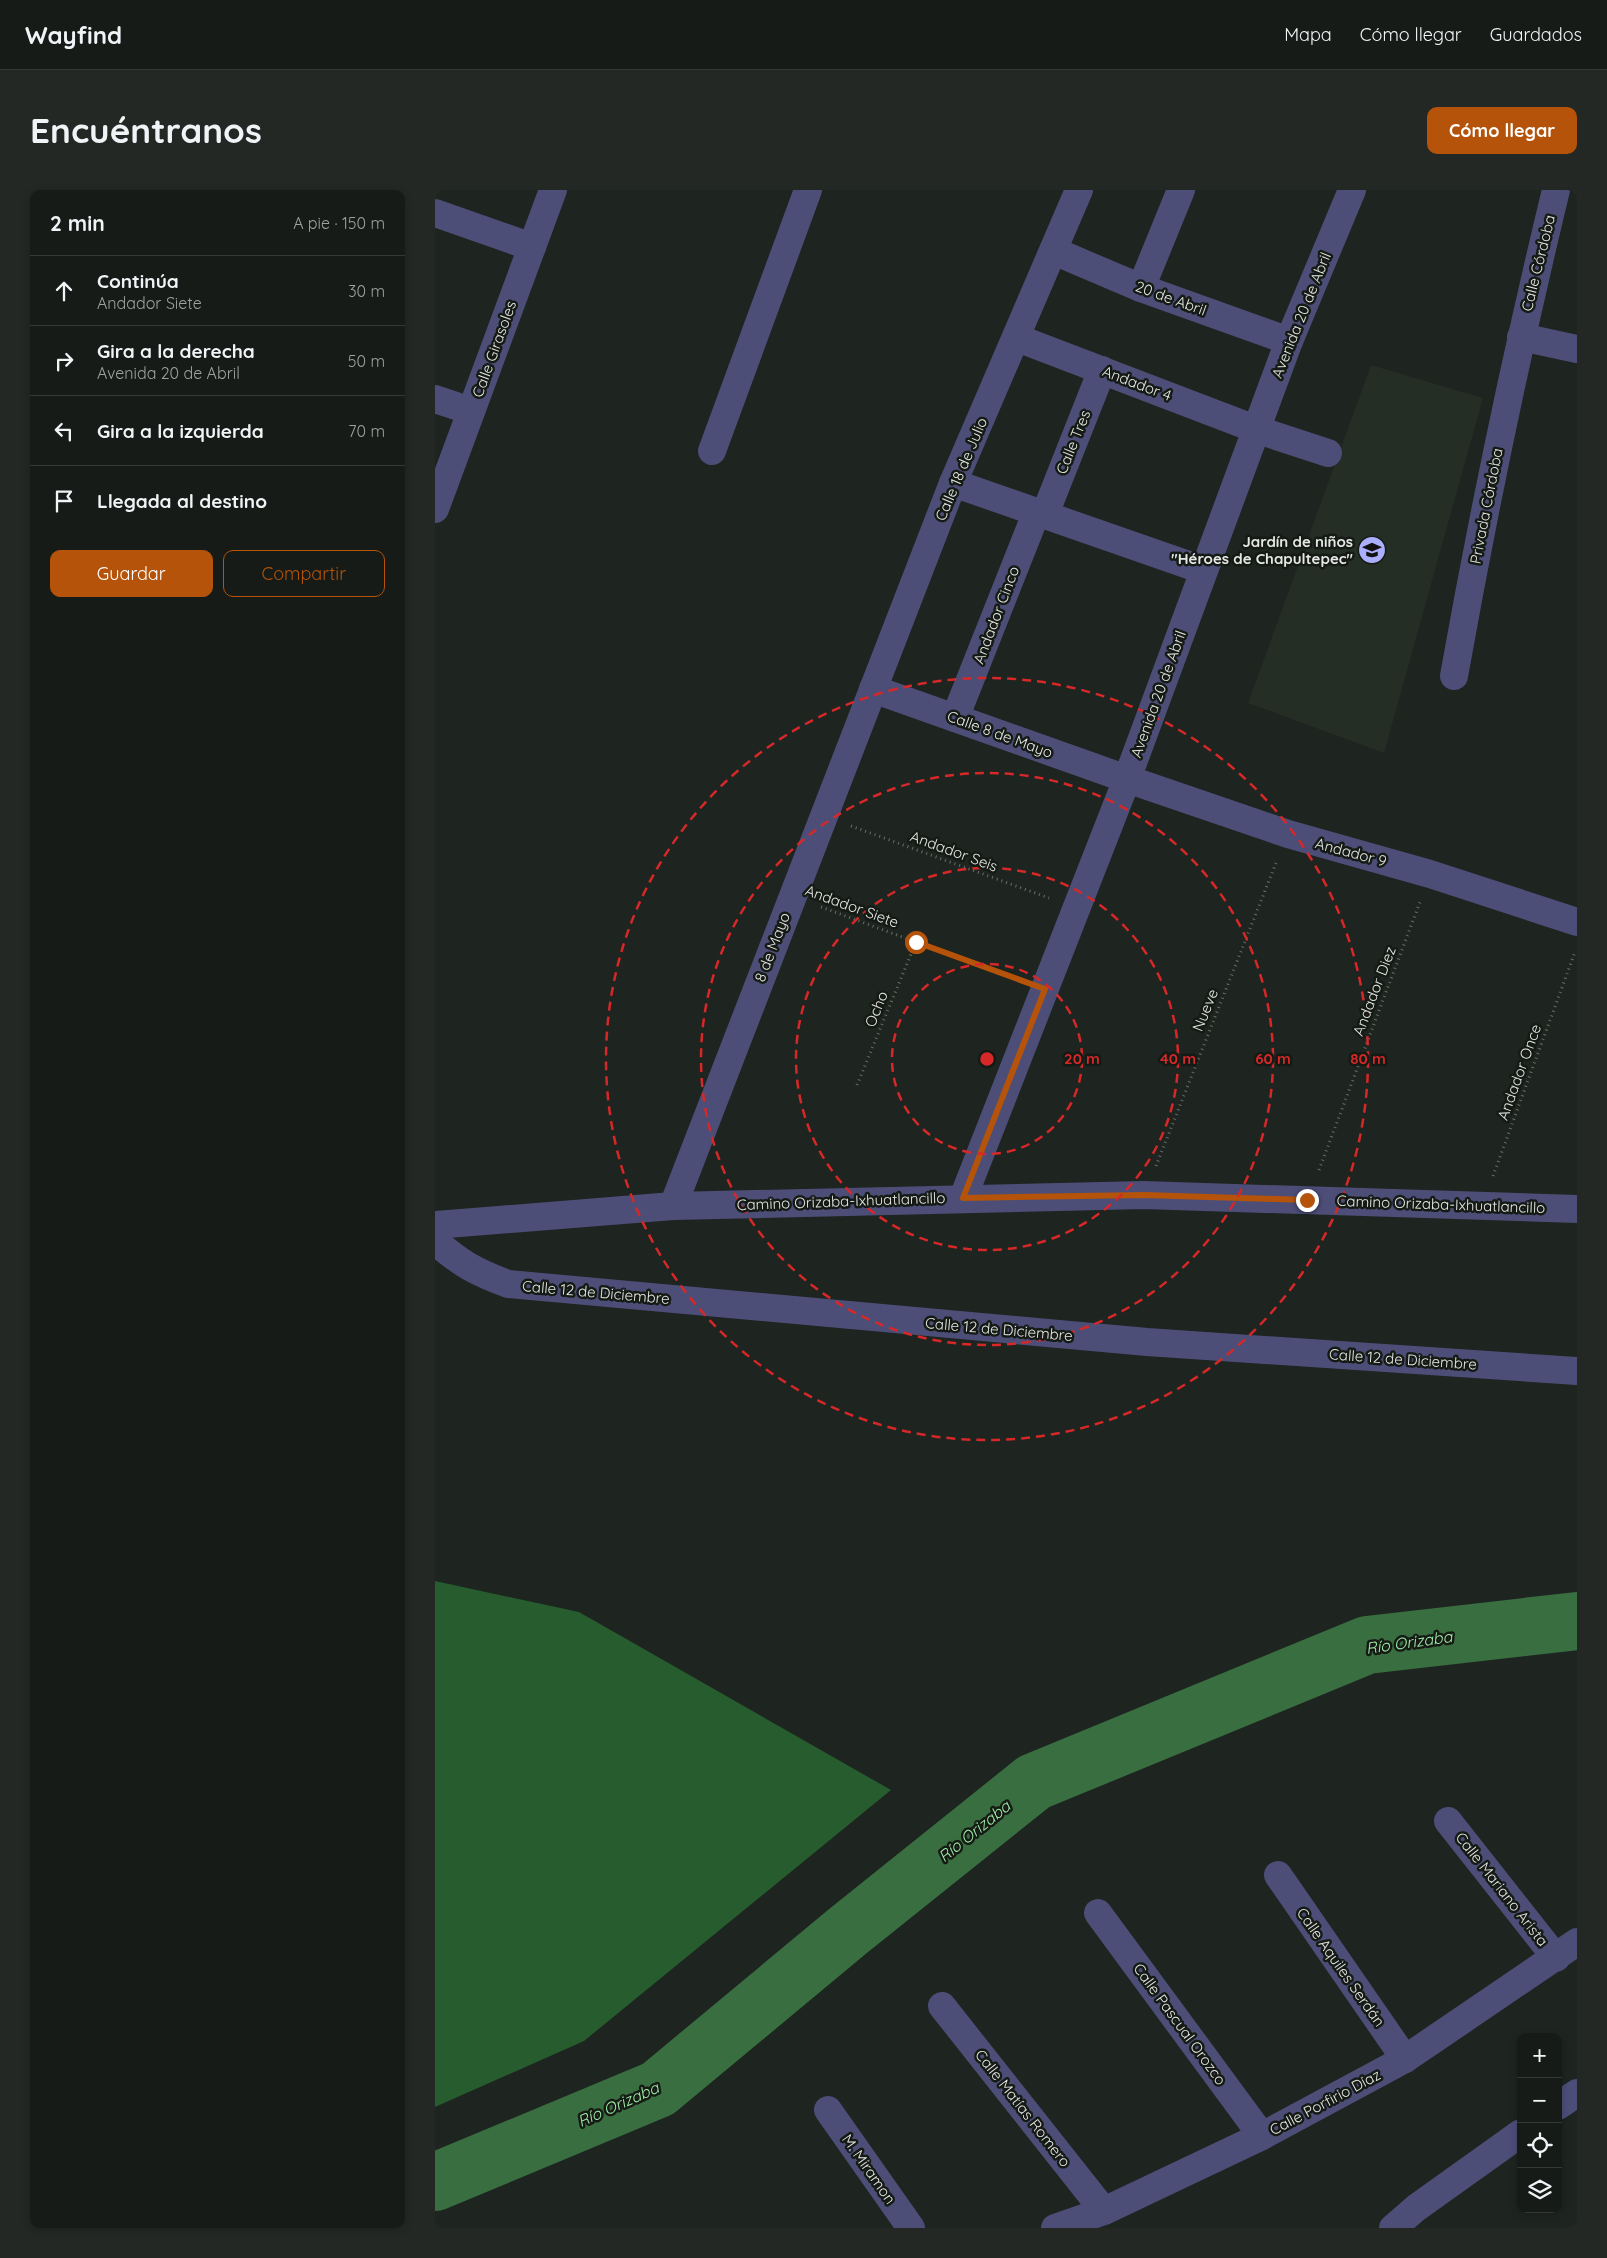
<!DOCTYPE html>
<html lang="es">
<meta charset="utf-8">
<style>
:root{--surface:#161b17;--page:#232824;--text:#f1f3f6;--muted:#9ea1a1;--line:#353936;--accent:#b45309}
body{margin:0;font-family:Quicksand,sans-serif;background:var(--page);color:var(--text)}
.controls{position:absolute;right:15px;bottom:15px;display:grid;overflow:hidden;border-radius:10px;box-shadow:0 2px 8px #0003}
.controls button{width:45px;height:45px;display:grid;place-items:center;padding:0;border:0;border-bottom:1px solid var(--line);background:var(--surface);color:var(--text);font:25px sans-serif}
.stop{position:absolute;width:15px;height:15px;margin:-11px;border:4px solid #b45309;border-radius:50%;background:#fff}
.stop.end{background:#b45309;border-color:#fff;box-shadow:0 1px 5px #0008}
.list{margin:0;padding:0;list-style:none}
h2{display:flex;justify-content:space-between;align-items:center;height:65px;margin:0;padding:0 20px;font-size:21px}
h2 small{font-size:16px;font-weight:400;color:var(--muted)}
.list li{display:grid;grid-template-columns:32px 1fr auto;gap:15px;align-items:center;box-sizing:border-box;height:70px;padding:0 20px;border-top:1px solid var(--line)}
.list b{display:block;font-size:19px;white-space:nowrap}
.list p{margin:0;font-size:16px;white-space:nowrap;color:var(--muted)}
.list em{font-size:16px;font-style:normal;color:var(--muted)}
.actions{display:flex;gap:10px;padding:15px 20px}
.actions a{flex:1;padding:11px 0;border:1px solid var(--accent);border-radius:10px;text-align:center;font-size:18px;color:var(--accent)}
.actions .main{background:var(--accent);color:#fff}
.icon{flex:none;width:28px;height:28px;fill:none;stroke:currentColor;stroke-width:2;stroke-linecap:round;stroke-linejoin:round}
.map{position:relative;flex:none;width:1142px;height:2038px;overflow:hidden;border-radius:10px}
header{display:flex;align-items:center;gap:30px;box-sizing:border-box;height:70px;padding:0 25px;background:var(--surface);border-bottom:1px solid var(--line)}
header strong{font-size:24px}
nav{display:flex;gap:28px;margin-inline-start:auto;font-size:18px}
.intro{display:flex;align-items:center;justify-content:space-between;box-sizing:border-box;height:120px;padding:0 30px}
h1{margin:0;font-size:35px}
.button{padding:12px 22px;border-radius:10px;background:var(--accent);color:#fff;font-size:18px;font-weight:700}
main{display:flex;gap:30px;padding:0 30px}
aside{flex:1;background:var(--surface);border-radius:10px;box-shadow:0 2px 8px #0003}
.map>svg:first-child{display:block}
.built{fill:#242e25}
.forest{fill:#265c2e}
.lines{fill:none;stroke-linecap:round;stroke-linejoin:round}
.river{stroke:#396f40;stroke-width:58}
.path{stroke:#696e6a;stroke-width:3;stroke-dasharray:1 4;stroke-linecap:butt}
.minor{stroke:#4c4e78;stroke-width:28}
.tertiary{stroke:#4c4e78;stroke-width:28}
.route{stroke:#b45309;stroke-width:6}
.ring{fill:none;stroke:#d62828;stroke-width:2.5;stroke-dasharray:9 6}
.labels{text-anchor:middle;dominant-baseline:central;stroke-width:5;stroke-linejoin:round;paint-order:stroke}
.street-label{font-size:15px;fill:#e5e8e5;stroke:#151a15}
.poi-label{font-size:15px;font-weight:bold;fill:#e5e8e5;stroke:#151a15;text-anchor:end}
.water-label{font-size:16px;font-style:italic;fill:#9feea7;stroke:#151a15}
.centre{fill:#d62828;stroke:#151a15;stroke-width:2.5}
.ring-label{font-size:15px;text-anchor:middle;font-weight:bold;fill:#d62828;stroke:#151a15;stroke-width:5;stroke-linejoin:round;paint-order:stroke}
</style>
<header>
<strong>Wayfind</strong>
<nav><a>Mapa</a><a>Cómo llegar</a><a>Guardados</a></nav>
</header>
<div class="intro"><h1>Encuéntranos</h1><a class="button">Cómo llegar</a></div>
<main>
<aside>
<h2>2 min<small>A pie · 150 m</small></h2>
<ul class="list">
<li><svg class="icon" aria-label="ahead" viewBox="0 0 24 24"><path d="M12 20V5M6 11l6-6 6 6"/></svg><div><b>Continúa</b><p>Andador Siete</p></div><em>30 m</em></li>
<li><svg class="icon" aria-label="right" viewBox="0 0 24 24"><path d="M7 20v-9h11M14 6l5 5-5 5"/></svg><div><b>Gira a la derecha</b><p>Avenida 20 de Abril</p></div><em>50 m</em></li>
<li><svg class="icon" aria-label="left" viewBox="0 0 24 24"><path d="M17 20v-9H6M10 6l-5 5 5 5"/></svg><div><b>Gira a la izquierda</b></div><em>70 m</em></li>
<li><svg class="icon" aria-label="arrive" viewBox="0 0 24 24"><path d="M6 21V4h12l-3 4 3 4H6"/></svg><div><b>Llegada al destino</b></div></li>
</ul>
<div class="actions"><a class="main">Guardar</a><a>Compartir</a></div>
</aside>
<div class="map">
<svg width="1142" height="2038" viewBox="0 0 1142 2038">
<rect width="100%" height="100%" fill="#1e241f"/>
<!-- built -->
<path class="built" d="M936 175 1048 208 949 563 813 513Z"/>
<!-- forest -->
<path class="forest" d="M0 1391 144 1422 456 1600 149 1851 0 1917Z"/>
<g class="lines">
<!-- river -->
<path class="river" d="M0 1992 223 1899 413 1741 599 1592 932 1455 1142 1431"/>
<!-- path -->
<g class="path">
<path d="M416 636 614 708"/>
<path d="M386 717 581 789"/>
<path d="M422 895 481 752"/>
<path d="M721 976 841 673"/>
<path d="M884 980 985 712"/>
<path d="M1058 986 1140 762"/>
</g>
<!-- minor -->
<g class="minor">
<path d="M0 23 97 57"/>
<path d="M619 61 706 98 854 151"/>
<path d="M706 98 746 0"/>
<path d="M1086 147 1142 159"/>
<path d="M582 148 823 240 893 263"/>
<path d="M0 209 36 221"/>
<path d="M277 261 373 0"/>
<path d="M518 293 768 380"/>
<path d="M0 319 118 0"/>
<path d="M610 324 667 180"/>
<path d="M1019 486C1048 323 1082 161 1121 0"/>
<path d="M438 499 692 589 853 644 995 684 1142 732"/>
<path d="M520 528 602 321"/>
<path d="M528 1008 692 589 854 151 917 0"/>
<path d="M238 1016 518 293 644 0"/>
<path d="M0 1051C26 1074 41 1082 73 1094L712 1152 1142 1181"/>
<path d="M1013 1631 1121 1768"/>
<path d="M843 1685 970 1869"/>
<path d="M663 1723 827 1946"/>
<path d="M507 1816 669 2021"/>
<path d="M1123 1916 1142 1903"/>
<path d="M393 1920 476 2038"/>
<path d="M620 2038 669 2021 827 1946 970 1869 1142 1752"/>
<path d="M958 2038 981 2018 1086 1943"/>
</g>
<!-- tertiary -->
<path class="tertiary" d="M0 1035 238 1016 709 1005 1142 1019"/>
</g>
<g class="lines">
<!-- route -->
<path class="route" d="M481 752 610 799 528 1008 709 1005 872 1010"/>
</g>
<!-- distance rings -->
<g class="ring">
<circle cx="552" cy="869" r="95"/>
<circle cx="552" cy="869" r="191"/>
<circle cx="552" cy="869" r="286"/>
<circle cx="552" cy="869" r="381"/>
</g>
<!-- icons -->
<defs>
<g id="school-disc" transform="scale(1.4375)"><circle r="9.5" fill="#abaffb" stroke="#151a15"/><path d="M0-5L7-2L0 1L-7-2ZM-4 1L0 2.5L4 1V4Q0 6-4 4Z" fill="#111"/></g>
</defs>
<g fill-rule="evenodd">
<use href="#school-disc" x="937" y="360"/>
</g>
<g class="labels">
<!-- street labels -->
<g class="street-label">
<text transform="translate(1103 73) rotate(-76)">Calle Córdoba</text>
<text transform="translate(736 108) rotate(20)">20 de Abril</text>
<text transform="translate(866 125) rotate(-68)">Avenida 20 de Abril</text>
<text transform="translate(59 159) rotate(-70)">Calle Girasoles</text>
<text transform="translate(702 193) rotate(21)">Andador 4</text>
<text transform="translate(638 252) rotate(-68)">Calle Tres</text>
<text transform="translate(526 279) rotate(-67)">Calle 18 de Julio</text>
<text transform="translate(1051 316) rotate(-79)">Privada Córdoba</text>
<text transform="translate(561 425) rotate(-69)">Andador Cinco</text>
<text transform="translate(723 504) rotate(-70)">Avenida 20 de Abril</text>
<text transform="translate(565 544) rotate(20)">Calle 8 de Mayo</text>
<text transform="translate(519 661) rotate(20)">Andador Seis</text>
<text transform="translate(916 662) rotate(15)">Andador 9</text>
<text transform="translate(417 716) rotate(20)">Andador Siete</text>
<text transform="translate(337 757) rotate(-69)">8 de Mayo</text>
<text transform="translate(939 801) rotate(-69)">Andador Diez</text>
<text transform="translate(441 819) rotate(-68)">Ocho</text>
<text transform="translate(770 820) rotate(-68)">Nueve</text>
<text transform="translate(1084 882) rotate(-70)">Andador Once</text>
<text transform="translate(406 1011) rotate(-2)">Camino Orizaba-Ixhuatlancillo</text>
<text transform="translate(1006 1014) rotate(2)">Camino Orizaba-Ixhuatlancillo</text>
<text transform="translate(161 1102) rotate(5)">Calle 12 de Diciembre</text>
<text transform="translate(564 1139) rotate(5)">Calle 12 de Diciembre</text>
<text transform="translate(968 1169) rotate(4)">Calle 12 de Diciembre</text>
<text transform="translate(1067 1699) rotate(52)">Calle Mariano Arista</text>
<text transform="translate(906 1777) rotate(55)">Calle Aquiles Serdán</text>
<text transform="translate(745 1834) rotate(54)">Calle Pascual Orozco</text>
<text transform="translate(890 1912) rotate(-28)">Calle Porfirio Díaz</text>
<text transform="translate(588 1918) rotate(52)">Calle Matías Romero</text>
<text transform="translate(434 1979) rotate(55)">M. Miramon</text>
</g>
<!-- poi labels -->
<g class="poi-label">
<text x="918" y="351">Jardín de niños<tspan x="918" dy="17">"Héroes de Chapultepec"</tspan></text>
</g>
<!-- water labels -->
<g class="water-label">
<text transform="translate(974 1452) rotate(-8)">Río Orizaba</text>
<text transform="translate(539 1641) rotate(-39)">Río Orizaba</text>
<text transform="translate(183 1914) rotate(-24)">Río Orizaba</text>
</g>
</g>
<circle cx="552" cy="869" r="8" class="centre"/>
<g class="ring-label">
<text x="647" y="874">20 m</text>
<text x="743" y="874">40 m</text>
<text x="838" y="874">60 m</text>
<text x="933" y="874">80 m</text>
</g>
</svg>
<div class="controls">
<button>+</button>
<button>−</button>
<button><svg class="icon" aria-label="locate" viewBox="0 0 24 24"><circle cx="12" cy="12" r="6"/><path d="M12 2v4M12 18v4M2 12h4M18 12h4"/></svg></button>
<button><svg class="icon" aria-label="layers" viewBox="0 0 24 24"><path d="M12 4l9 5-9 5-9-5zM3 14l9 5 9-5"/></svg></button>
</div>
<div class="stop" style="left:481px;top:752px"></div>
<div class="stop end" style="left:872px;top:1010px"></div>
</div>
</main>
